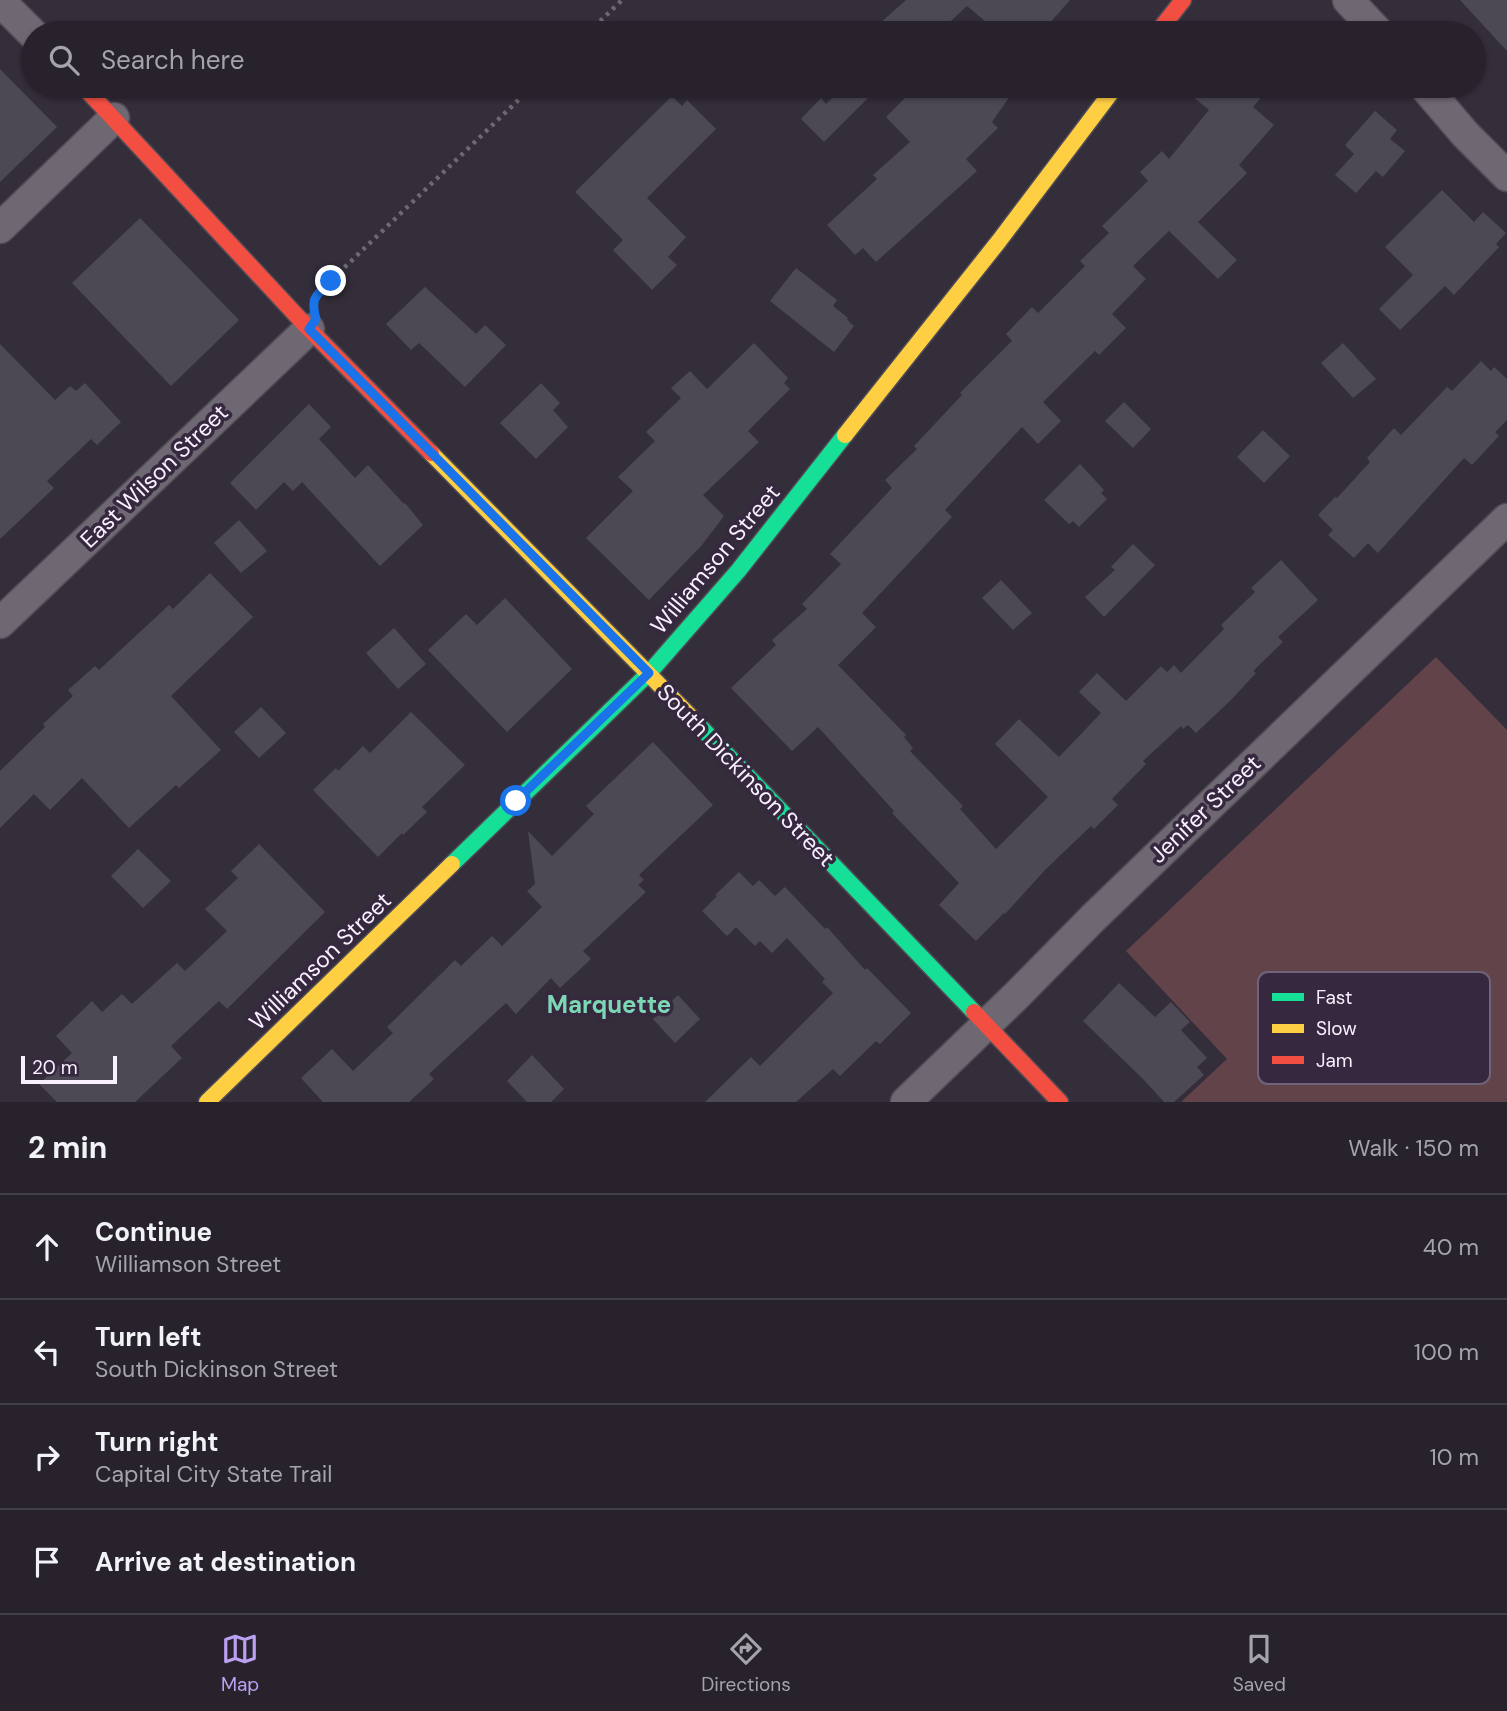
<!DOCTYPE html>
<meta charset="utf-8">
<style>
:root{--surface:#27222c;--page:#332f38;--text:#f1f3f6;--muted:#a4a4a9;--line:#433f48;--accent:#bca0f2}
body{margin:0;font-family:"DM Sans",sans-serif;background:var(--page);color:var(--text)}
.scale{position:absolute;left:21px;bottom:18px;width:96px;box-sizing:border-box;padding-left:7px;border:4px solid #f8f1fd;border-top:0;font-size:19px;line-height:24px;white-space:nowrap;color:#f8f1fd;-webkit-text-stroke:5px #35283f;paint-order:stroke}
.stop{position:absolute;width:21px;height:21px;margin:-16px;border:5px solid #1a73e8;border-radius:50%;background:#fff}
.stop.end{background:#1a73e8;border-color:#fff;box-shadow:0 2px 7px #0008}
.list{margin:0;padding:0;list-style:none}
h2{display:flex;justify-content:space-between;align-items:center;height:91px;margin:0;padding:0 28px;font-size:30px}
h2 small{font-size:23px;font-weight:400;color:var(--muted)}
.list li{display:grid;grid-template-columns:46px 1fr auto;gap:21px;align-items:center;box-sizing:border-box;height:105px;padding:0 28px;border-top:2px solid var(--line)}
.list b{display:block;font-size:26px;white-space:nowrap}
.list p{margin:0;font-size:23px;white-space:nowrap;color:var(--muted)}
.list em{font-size:23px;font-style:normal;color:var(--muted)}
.icon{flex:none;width:38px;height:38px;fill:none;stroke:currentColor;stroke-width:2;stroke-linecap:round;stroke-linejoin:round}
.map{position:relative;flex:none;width:1507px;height:1102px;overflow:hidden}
.search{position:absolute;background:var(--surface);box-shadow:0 2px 5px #0004;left:21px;right:21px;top:21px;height:77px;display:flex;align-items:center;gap:18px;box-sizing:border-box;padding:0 24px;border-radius:38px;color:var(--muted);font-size:26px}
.sheet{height:511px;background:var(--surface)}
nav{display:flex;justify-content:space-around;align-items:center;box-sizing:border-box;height:98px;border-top:2px solid var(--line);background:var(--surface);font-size:19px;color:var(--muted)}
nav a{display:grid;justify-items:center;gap:4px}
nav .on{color:var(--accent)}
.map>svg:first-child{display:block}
.green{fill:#62434a}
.building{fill:#4c4955}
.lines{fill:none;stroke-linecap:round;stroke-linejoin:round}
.street-casing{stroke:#504b55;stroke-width:33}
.fast-casing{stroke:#504b55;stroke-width:19}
.slow-casing{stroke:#504b55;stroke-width:19}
.jam-casing{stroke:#504b55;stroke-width:19}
.path{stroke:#6d6871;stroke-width:4.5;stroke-dasharray:3.5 5;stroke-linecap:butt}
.street{stroke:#6e6872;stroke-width:30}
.fast{stroke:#16e098;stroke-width:16}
.slow{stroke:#ffcf43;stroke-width:16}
.jam{stroke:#f24e42;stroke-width:16}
.route{stroke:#1a73e8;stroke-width:9}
.labels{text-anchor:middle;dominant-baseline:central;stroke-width:7;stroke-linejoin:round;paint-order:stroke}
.street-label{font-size:23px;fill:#f8f1fd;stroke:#35283f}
.neighbourhood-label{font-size:24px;font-weight:bold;fill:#7ed7b4;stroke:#35283f}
.key{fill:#35283f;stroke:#706478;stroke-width:2}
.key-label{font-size:19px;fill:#f8f1fd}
</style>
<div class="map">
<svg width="1507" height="1102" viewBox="0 0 1507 1102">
<rect width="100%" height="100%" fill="#342d3a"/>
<!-- green -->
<path class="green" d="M1436 657 1507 730V1102H1181L1227 1059 1126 951Z"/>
<!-- building -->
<g class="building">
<path d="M906 0H1070L1041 33H999L967 6 938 33H869Z"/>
<path d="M1460 0H1507V51Z"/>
<path d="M0 69 57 127 0 182Z"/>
<path d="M844 86H880L824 142 801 119 821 98 826 104Z"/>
<path d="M917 86H1017L992 122 998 128 966 159 977 171 876 262 863 248 855 255 827 225 877 179 873 175 910 142 886 117Z"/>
<path d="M1180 86H1271L1253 107 1274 125 1239 165 1247 173 1198 222 1237 260 1218 279 1169 231 1133 266 1146 279 1112 314 1126 328 1099 355 1095 351 1043 402 1061 421 1038 444 1022 427 945 510 952 517 862 613 876 627 838 665 906 735 904 737 913 748 910 751 963 806 960 809 996 849 1048 797 995 744 1019 719 1059 757 1101 713 1079 692 1097 673 1126 701 1161 666 1167 672 1174 665 1181 673 1224 629 1221 625 1255 592 1251 588 1281 560 1318 600 1278 637 1283 642 1253 671 1256 673 1231 700 1196 733 1188 725 1183 729 1181 726 1143 761 1146 764 1112 799 1118 805 1094 829 1091 826 1045 870 1005 914 1004 913 976 941 939 905 959 883 892 813 894 811 818 727 792 751 731 688 776 645 772 640 807 609 802 604 841 564 830 554 892 488 885 480 917 449 914 446 962 395 960 393 1012 341 1006 334 1032 307 1038 313 1085 266 1080 261 1109 233 1102 226 1148 181 1140 172 1162 151 1169 159 1209 110Z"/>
<path d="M672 96 682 106 687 100 716 129 647 198 686 237 668 257 677 265 652 290 613 250 623 240 575 192Z"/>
<path d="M1375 111 1397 130 1390 139 1405 151 1383 177 1376 171 1356 193 1335 175 1354 154 1345 145Z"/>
<path d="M1442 190 1474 222 1483 212 1506 233 1496 244 1499 247 1454 295 1445 286 1400 330 1379 309 1413 275 1385 247Z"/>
<path d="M140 218 239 320 171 386 72 283Z"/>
<path d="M796 268 837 300 833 306 848 318 847 320 854 326 834 352 770 301Z"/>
<path d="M425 287 476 334 485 325 506 345 465 387 419 343 411 350 386 324Z"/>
<path d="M754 343 788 378 784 383 790 389 748 431 759 442 703 495 724 516 702 545 649 600 586 538 633 491 618 477 655 441 646 432 681 398 671 388 690 371 707 389Z"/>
<path d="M1343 343 1376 379 1353 398 1321 363Z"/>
<path d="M0 344 55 400 70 386 76 391 85 383 121 422 97 445 91 439 47 481 54 488 0 539Z"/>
<path d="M1481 361 1491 371 1494 367 1507 379V420L1495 432 1499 436 1472 465 1464 458 1378 553 1368 543 1354 558 1328 535 1333 530 1318 515 1335 497 1337 498 1370 462 1367 458 1394 428 1401 435 1447 387 1452 391Z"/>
<path d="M541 383 560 403 553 410 568 427 536 459 500 423Z"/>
<path d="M1124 402 1151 429 1133 448 1105 421Z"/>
<path d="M309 404 331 427 319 439 355 478 368 465 404 504 405 503 423 525 380 566 302 482 293 491 284 482 256 510 230 483Z"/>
<path d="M1263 430 1290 456 1264 483 1237 457Z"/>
<path d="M1080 464 1104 490 1101 493 1107 499 1079 527 1073 521 1069 524 1044 500Z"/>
<path d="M239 520 267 551 241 573 214 543Z"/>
<path d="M1133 544 1155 565 1104 617 1085 597 1115 570 1111 567Z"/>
<path d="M210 573 253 617 171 696 221 750 179 788 176 785 129 828 82 778 50 810 34 794 0 828V771L45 727 43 724 73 696 68 690 95 666 99 670 169 605 173 609Z"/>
<path d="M1001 580 1032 613 1013 630 982 598Z"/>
<path d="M505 598 572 669 507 732 428 650 466 614 477 625Z"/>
<path d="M394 628 426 664 398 689 366 653Z"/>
<path d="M261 707 286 733 259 758 234 732Z"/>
<path d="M411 712 465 765 422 807 427 812 403 835 402 833 378 857 313 790 336 768 338 771 363 746 370 753Z"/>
<path d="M653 742 713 805 639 875 644 880 638 885 646 892 583 951 591 959 560 988 551 978 516 1014 506 1003 429 1074 434 1079 409 1102H323L301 1078 332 1049 353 1071 393 1033 387 1027 455 960 461 966 492 936 502 946 542 907 527 891 535 884 528 831 552 856 594 814 586 806Z"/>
<path d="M259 844 325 912 227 1009 219 1001 171 1046 182 1058 135 1102H57L39 1084 72 1053 56 1036 92 1001 102 1012 122 994 132 1004 177 963 185 971 227 931 205 909 238 878 231 871Z"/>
<path d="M138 849 171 881 143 908 111 876Z"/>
<path d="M739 872 753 886 759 880 775 896 785 887 825 929 827 927 865 970 867 968 911 1013 880 1044 876 1041 840 1076 833 1069 796 1102H705L751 1057 760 1066 833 993 822 982 825 979 787 938 772 953 760 941 755 946 736 927 727 936 702 911 717 896 715 895Z"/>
<path d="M1119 983 1155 1017 1171 1002 1190 1022 1181 1030 1207 1058 1197 1067 1204 1075 1174 1102H1164L1143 1079 1083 1021Z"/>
<path d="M678 995 700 1019 675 1043 653 1019Z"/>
<path d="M532 1055 564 1089 551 1102H527L507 1081Z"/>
</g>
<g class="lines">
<!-- street casing -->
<g class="street-casing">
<g id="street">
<path d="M1348 0 1379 33"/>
<path d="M0 1 33 34"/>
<path d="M1424 86 1465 134 1507 176"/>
<path d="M0 228 114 118"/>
<path d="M0 623 309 329"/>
<path d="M906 1102 1015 997 1093 918 1507 519"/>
</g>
</g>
<!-- fast casing -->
<g class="fast-casing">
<g id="fast">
<path d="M691 717 974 1012"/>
<path d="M452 864 649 673 738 571 845 435"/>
</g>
</g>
<!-- slow casing -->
<g class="slow-casing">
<g id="slow">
<path d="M845 435 999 241 1116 86"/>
<path d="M431 453 691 717"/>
<path d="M207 1102 452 864"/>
</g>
</g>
<!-- jam casing -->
<g class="jam-casing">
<g id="jam">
<path d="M1157 33 1183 0"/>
<path d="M83 86 309 329 431 453"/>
<path d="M974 1012 1060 1102"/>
</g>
</g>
<!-- path -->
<g class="path">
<path d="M588 33 622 0"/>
<path d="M320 291 533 86"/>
</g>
<!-- street -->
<use href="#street" class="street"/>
<!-- fast -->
<use href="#fast" class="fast"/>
<!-- slow -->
<use href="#slow" class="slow"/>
<!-- jam -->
<use href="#jam" class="jam"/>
</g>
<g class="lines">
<!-- route -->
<path class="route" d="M331 281C316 296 310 297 316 319L309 329 649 673 516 801"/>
</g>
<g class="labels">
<!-- street labels -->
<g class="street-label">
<text transform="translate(154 476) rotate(-44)">East Wilson Street</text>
<text transform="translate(715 559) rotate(-50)">Williamson Street</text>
<text transform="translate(746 775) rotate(46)">South Dickinson Street</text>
<text transform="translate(1205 809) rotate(-44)">Jenifer Street</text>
<text transform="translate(320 961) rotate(-44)">Williamson Street</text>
</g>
<!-- neighbourhood labels -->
<g class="neighbourhood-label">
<text x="609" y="1004">Marquette</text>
</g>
</g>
<!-- legend -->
<rect x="1258" y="972" width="232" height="112" rx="10" class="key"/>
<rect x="1272" y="993" width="32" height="8" fill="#16e098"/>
<rect x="1272" y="1024" width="32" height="9" fill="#ffcf43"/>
<rect x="1272" y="1056" width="32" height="8" fill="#f24e42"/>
<g class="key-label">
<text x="1316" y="1004">Fast</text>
<text x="1316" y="1035">Slow</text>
<text x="1316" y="1067">Jam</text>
</g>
</svg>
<div class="scale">20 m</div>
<div class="stop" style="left:516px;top:801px"></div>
<div class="stop end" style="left:331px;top:281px"></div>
<div class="search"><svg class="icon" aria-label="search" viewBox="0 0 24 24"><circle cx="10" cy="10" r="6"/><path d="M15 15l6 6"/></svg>Search here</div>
</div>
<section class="sheet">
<h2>2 min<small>Walk · 150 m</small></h2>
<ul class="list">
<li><svg class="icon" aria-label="ahead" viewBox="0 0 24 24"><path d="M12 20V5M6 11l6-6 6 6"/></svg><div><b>Continue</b><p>Williamson Street</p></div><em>40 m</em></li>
<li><svg class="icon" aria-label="left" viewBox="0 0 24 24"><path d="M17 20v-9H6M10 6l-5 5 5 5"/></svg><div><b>Turn left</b><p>South Dickinson Street</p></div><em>100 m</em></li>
<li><svg class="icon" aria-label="right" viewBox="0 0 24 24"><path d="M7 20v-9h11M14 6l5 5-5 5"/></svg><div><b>Turn right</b><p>Capital City State Trail</p></div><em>10 m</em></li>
<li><svg class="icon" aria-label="arrive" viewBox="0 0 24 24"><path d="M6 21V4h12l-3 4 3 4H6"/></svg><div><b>Arrive at destination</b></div></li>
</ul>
</section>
<nav>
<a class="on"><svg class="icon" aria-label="map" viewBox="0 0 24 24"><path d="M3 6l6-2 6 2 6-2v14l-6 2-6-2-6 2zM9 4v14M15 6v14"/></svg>Map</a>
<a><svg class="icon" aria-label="directions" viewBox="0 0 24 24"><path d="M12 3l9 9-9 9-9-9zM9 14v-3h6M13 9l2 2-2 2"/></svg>Directions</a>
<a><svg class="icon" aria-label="saved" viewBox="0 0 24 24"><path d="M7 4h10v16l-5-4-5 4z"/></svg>Saved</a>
</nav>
